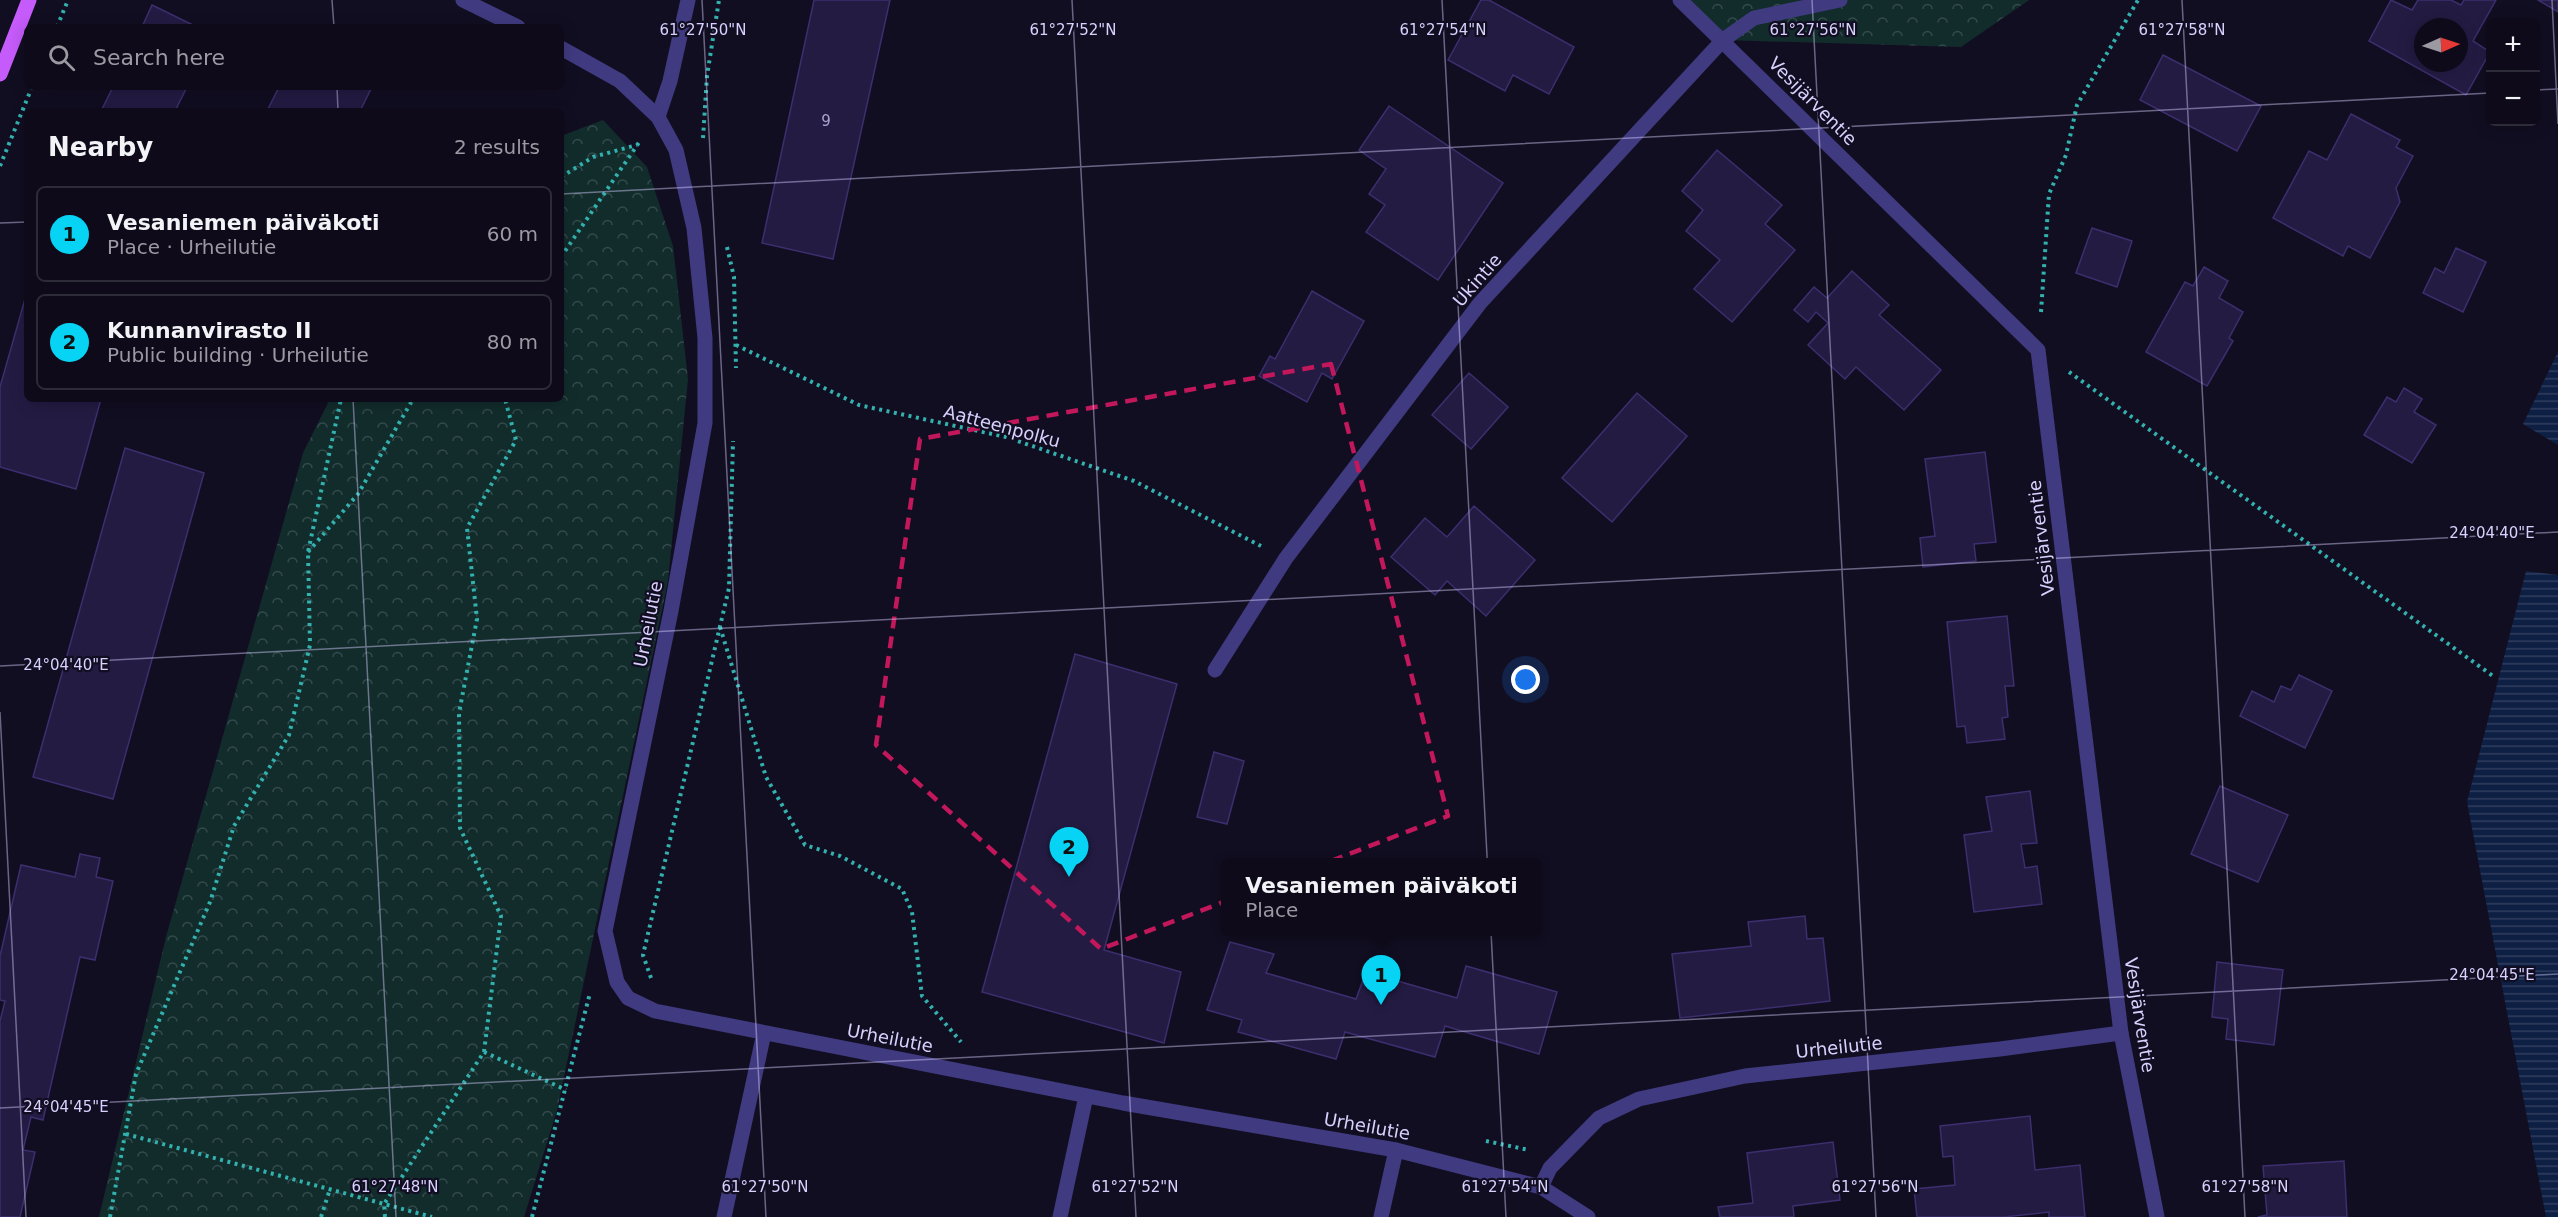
<!DOCTYPE html>
<meta charset="utf-8">
<style>
:root{--surface:#0e0a1a;--page:#171323;--text:#f1f3f6;--muted:#9b9aa2;--line:#2e2b39;--accent:#07d3f4}
body{margin:0;font-family:"DejaVu Sans",sans-serif;background:var(--page);color:var(--text)}
.controls{position:absolute;right:18px;top:18px;display:grid;overflow:hidden;border-radius:9px;box-shadow:0 3px 15px #0003}
.controls button{width:54px;height:54px;display:grid;place-items:center;padding:0;border:0;border-bottom:2px solid var(--line);background:var(--surface);color:var(--text);font:30px sans-serif}
.compass{position:absolute;left:2414px;top:18px;width:54px;height:54px;border-radius:50%;background:var(--surface);box-shadow:0 3px 15px #0003;rotate:87deg}
.you{position:absolute;left:1526px;top:680px;width:21px;height:21px;margin:-15px;border:4px solid #fff;border-radius:50%;background:#1a73e8;box-shadow:0 0 0 9px #1a73e833}
.badge{display:grid;place-items:center;width:39px;height:39px;border-radius:50%;background:var(--accent);color:#111;font-size:20px;font-weight:700}
.pin{position:absolute;translate:-50% -50px;filter:drop-shadow(0 2px 3px #0008)}
.pin::after{content:'';position:absolute;top:32px;width:21px;height:18px;background:inherit;clip-path:polygon(0 0,100% 0,50% 100%)}
.popup{position:absolute;left:1221px;top:858px;width:321px;height:78px;box-sizing:border-box;display:grid;place-content:center;border-radius:9px;background:var(--surface);filter:drop-shadow(0 2px 4px #0005);font-size:20px;white-space:nowrap;color:var(--muted)}
.popup b{font-size:22px;color:var(--text)}
.popup::after{content:'';position:absolute;left:50%;top:100%;margin-left:-12px;border:12px solid transparent;border-top-color:var(--surface)}
.list{margin:0;padding:0;list-style:none}
h2{display:flex;justify-content:space-between;align-items:center;height:78px;margin:0;padding:0 24px;font-size:26px}
h2 small{font-size:20px;font-weight:400;color:var(--muted)}
.list li{display:grid;grid-template-columns:39px 1fr auto;gap:18px;align-items:center;box-sizing:border-box;height:96px;margin:0 12px 12px;padding:0 12px;border:2px solid var(--line);border-radius:9px}
.list b{display:block;font-size:22px;white-space:nowrap}
.list p{margin:0;font-size:20px;white-space:nowrap;color:var(--muted)}
.list em{font-size:20px;font-style:normal;color:var(--muted)}
.icon{flex:none;width:33px;height:33px;fill:none;stroke:currentColor;stroke-width:2;stroke-linecap:round;stroke-linejoin:round}
.map{position:relative;flex:none;width:2558px;height:1217px;overflow:hidden}
.search{position:absolute;background:var(--surface);box-shadow:0 3px 15px #0003;left:24px;top:24px;width:540px;height:66px;display:flex;align-items:center;gap:15px;box-sizing:border-box;padding:0 21px;border-radius:9px;color:var(--muted);font-size:22px}
.panel{position:absolute;background:var(--surface);box-shadow:0 3px 15px #0003;left:24px;top:108px;width:540px;height:294px;border-radius:9px}
.map>svg:first-child{display:block}
.forest{fill:url(#forest-crowns)}
.water{fill:url(#water-rules)}
.building{fill:#241b43;stroke:#3d2e6e;stroke-width:1.5;fill-rule:evenodd}
.lines{fill:none;stroke-linecap:round;stroke-linejoin:round}
.path{stroke:#32b1ae;stroke-width:4;stroke-dasharray:3 4.5;stroke-linecap:butt}
.minor{stroke:#403b80;stroke-width:15}
.primary{stroke:#c55bfa;stroke-width:15}
.marked{fill:none;stroke:#c2185b;stroke-width:4.5;stroke-dasharray:12 8;stroke-linejoin:round}
.ticks{fill:none;stroke:#d8d1fe;stroke-width:1.5;stroke-opacity:0.45}
.labels{text-anchor:middle;dominant-baseline:central;stroke-width:4.5;stroke-linejoin:round;paint-order:stroke}
.number-label{font-size:15px;fill:#aba4cf}
.street-label{font-size:18px;fill:#d8d1fe;stroke:#120e22}
.ticks-label{font-size:15px;text-anchor:middle;fill:#d8d1fe;stroke:#120e22;stroke-width:4.5;stroke-linejoin:round;paint-order:stroke}
</style>
<div class="map">
<svg width="2558" height="1217" viewBox="0 0 2558 1217">
<defs>
<pattern id="forest-crowns" width="20" height="18" patternUnits="userSpaceOnUse" patternTransform="scale(1.5)"><rect width="20" height="18" fill="#122c2c"/><path d="M2 6a3 3 0 1 1 6 0M12 15a3 3 0 1 1 6 0" fill="none" stroke="#344a4c"/></pattern>
<pattern id="water-rules" width="6" height="5" patternUnits="userSpaceOnUse" patternTransform="scale(1.5)"><rect width="6" height="5" fill="#0d1f43"/><path d="M0 2.5h6" fill="none" stroke="#303e5f"/></pattern>
</defs>
<rect width="100%" height="100%" fill="#120e22"/>
<!-- forest -->
<g class="forest">
<path d="M1689 0H2029L1961 47 1723 40Z"/>
<path d="M603 120 647 167 673 246 688 379 668 581 557 1110 524 1217H99L166 937 303 453 330 399H561V136Z"/>
</g>
<!-- water -->
<g class="water">
<path d="M2558 352V445L2523 424Z"/>
<path d="M2526 571 2558 575V1217H2546L2467 802Z"/>
</g>
<!-- building -->
<g class="building">
<path d="M814 0H890L833 259 762 243Z"/>
<path d="M1481 0H1489L1574 47 1549 94 1513 75 1505 91 1448 60Z"/>
<path d="M2391 0 2412 10 2418 0H2451L2461 5 2464 0H2496L2473 41 2490 52 2466 95 2369 41ZM2423 27H2459V63H2423Z"/>
<path d="M2538 0H2558V12Z"/>
<path d="M152 5 197 27H142Z"/>
<path d="M2163 55 2261 106 2237 151 2140 100Z"/>
<path d="M113 87H187L175 111H101Z"/>
<path d="M279 87H372L360 111H267Z"/>
<path d="M1389 106 1503 183 1438 280 1366 232 1385 205 1369 194 1386 169 1359 150Z"/>
<path d="M2351 114 2400 140 2396 147 2413 156 2396 188 2400 202 2370 258 2348 246 2343 256 2273 218 2309 151 2327 160Z"/>
<path d="M1717 150 1782 205 1765 224 1795 250 1732 322 1694 289 1720 260 1686 231 1703 210 1682 191Z"/>
<path d="M2092 228 2132 241 2117 287 2076 273Z"/>
<path d="M2456 248 2486 262 2463 312 2423 293 2435 268 2444 273Z"/>
<path d="M2204 267 2228 281 2219 298 2243 312 2229 338 2233 341 2207 386 2146 352 2185 282 2193 286Z"/>
<path d="M1852 271 1889 305 1879 315 1941 370 1904 410 1856 367 1845 379 1808 345 1828 323 1816 312 1808 322 1794 310 1814 287 1827 298Z"/>
<path d="M1312 291 1364 321 1332 379 1322 373 1307 402 1259 376 1270 356 1275 359Z"/>
<path d="M27 292V399H101L76 489 0 467V387Z"/>
<path d="M1469 373 1508 407 1471 449 1432 415Z"/>
<path d="M2404 388 2422 399 2414 412 2436 425 2412 463 2364 435 2387 397 2396 402Z"/>
<path d="M1637 393 1687 436 1612 522 1562 478Z"/>
<path d="M125 448 204 473 113 799 33 777Z"/>
<path d="M1985 452 1996 542 1974 544 1976 561 1923 567 1920 538 1935 536 1925 459Z"/>
<path d="M1474 506 1535 560 1486 616 1447 581 1435 595 1391 557 1425 518 1447 537Z"/>
<path d="M2007 616 2014 686H2005L2008 717 2002 718 2005 739 1967 743 1965 726 1957 727 1947 622Z"/>
<path d="M1075 654 1177 684 1104 950 1181 972 1164 1043 982 992Z"/>
<path d="M2299 675 2332 691 2305 748 2240 716 2252 691 2274 702 2281 686 2291 690Z"/>
<path d="M1214 752 1244 761 1227 824 1197 817Z"/>
<path d="M2220 786 2288 815 2258 882 2191 854Z"/>
<path d="M2030 791 2037 843 2021 844 2025 868 2037 866 2042 904 1974 912 1964 835 1992 831 1986 797Z"/>
<path d="M80 854 100 858 96 877 113 881 95 960 80 957 43 1120 31 1117 23 1150 35 1152 20 1217H0V1021L5 1001 0 1000V956L21 865 75 877Z"/>
<path d="M1805 916 1807 939 1823 938 1830 1001 1680 1018 1672 954 1751 946 1748 922Z"/>
<path d="M1230 942 1274 954 1266 973 1356 999 1366 972 1457 998 1466 966 1557 992 1539 1054 1445 1026 1435 1057 1345 1032 1336 1059 1238 1032 1242 1020 1207 1010Z"/>
<path d="M2217 962 2283 970 2274 1045 2226 1039 2228 1019 2212 1017Z"/>
<path d="M2030 1116 2035 1170 2080 1165 2085 1217H2049V1212L2004 1217H1917L1914 1189 1955 1185 1953 1156 1943 1157 1940 1126Z"/>
<path d="M1833 1142 1840 1200 1793 1206 1794 1217H1720L1718 1207 1753 1203 1747 1153Z"/>
<path d="M2344 1161 2347 1217H2258L2267 1215 2263 1166Z"/>
</g>
<g class="lines">
<!-- path -->
<g class="path">
<path d="M57 27 68 0"/>
<path d="M703 138 707 76 719 0"/>
<path d="M0 166 32 87"/>
<path d="M561 177 593 157 637 145"/>
<path d="M727 247 734 277 736 368"/>
<path d="M561 257 640 141"/>
<path d="M2041 312 2049 194 2066 155 2077 105 2138 0"/>
<path d="M736 345 859 405 1006 437 1134 481 1261 546"/>
<path d="M2069 372 2493 676"/>
<path d="M308 552 358 494 413 399"/>
<path d="M720 627 766 777 805 845 840 856 902 889 912 912 922 996 961 1042"/>
<path d="M651 978 643 955 729 588 733 441"/>
<path d="M484 1052 566 1090"/>
<path d="M126 1134 432 1217"/>
<path d="M1486 1141 1529 1150"/>
<path d="M110 1217 136 1074 210 902 234 826 289 735 310 645 308 552 341 399"/>
<path d="M321 1217 330 1189"/>
<path d="M385 1217 384 1204 484 1052 501 916 460 828 459 713 477 619 467 528 516 440 505 399"/>
<path d="M532 1217 590 993"/>
</g>
<!-- minor -->
<g class="minor">
<path d="M463 0 518 27"/>
<path d="M1680 0 2038 350 2121 1033 2157 1217"/>
<path d="M561 48 620 81 658 117 676 150 694 228 705 338V423L671 611 605 931 617 982 628 998 655 1011 1123 1103 1396 1150 1541 1187 1550 1168 1599 1118 1639 1099 1745 1076 2000 1049 2121 1033"/>
<path d="M658 117 670 81 688 0"/>
<path d="M1215 670 1286 558 1480 303 1723 40 1754 18 1840 0"/>
<path d="M1541 1187 1588 1217"/>
<path d="M724 1217 764 1033"/>
<path d="M1060 1217 1086 1096"/>
<path d="M1381 1217 1396 1150"/>
</g>
<!-- primary -->
<path class="primary" d="M0 74 29 0"/>
</g>
<!-- marked area -->
<path class="marked" d="M1331 364 1448 816 1101 949 876 745 920 439Z"/>
<!-- ticks -->
<path class="ticks" d="M332 0 334 27M702 0 766 1217M1072 0 1136 1217M1442 0 1506 1217M1812 0 1876 1217M2182 0 2245 1217M2552 0 2558 124M337 87 338 111M2536 90 2558 89M561 194 2490 93M0 223 27 222M353 399 396 1217M0 666 2558 532M0 712 26 1217M0 1108 2558 974"/>
<g class="labels">
<!-- number labels -->
<g class="number-label">
<text x="826" y="121">9</text>
</g>
<!-- street labels -->
<g class="street-label">
<text transform="translate(1813 101) rotate(45)">Vesijärventie</text>
<text transform="translate(1477 280) rotate(-49)">Ukintie</text>
<text transform="translate(1002 426) rotate(15)">Aatteenpolku</text>
<text transform="translate(2041 538) rotate(-97)">Vesijärventie</text>
<text transform="translate(648 624) rotate(-79)">Urheilutie</text>
<text transform="translate(2140 1015) rotate(81)">Vesijärventie</text>
<text transform="translate(890 1038) rotate(11)">Urheilutie</text>
<text transform="translate(1839 1047) rotate(-6)">Urheilutie</text>
<text transform="translate(1367 1126) rotate(10)">Urheilutie</text>
</g>
</g>
<g class="ticks-label">
<text x="703" y="35">61°27'50"N</text>
<text x="1073" y="35">61°27'52"N</text>
<text x="1443" y="35">61°27'54"N</text>
<text x="1813" y="35">61°27'56"N</text>
<text x="2182" y="35">61°27'58"N</text>
<text x="2492" y="538">24°04'40"E</text>
<text x="66" y="670">24°04'40"E</text>
<text x="2492" y="980">24°04'45"E</text>
<text x="66" y="1112">24°04'45"E</text>
<text x="395" y="1192">61°27'48"N</text>
<text x="765" y="1192">61°27'50"N</text>
<text x="1135" y="1192">61°27'52"N</text>
<text x="1505" y="1192">61°27'54"N</text>
<text x="1875" y="1192">61°27'56"N</text>
<text x="2245" y="1192">61°27'58"N</text>
</g>
</svg>
<div class="controls">
<button>+</button>
<button>−</button>
</div>
<svg class="compass" viewBox="-18 -18 36 36"><path d="M0-13l5 13h-10z" fill="#e53935"/><path d="M0 13l5-13h-10z" fill="#9b9aa2"/></svg>
<div class="you"></div>
<div class="pin badge" style="left:1381px;top:1005px">1</div>
<div class="popup"><b>Vesaniemen päiväkoti</b>Place</div>
<div class="pin badge" style="left:1069px;top:877px">2</div>
<div class="search"><svg class="icon" aria-label="search" viewBox="0 0 24 24"><circle cx="10" cy="10" r="6"/><path d="M15 15l6 6"/></svg>Search here</div>
<section class="panel">
<h2>Nearby<small>2 results</small></h2>
<ul class="list">
<li><span class="badge">1</span><div><b>Vesaniemen päiväkoti</b><p>Place · Urheilutie</p></div><em>60 m</em></li>
<li><span class="badge">2</span><div><b>Kunnanvirasto II</b><p>Public building · Urheilutie</p></div><em>80 m</em></li>
</ul>
</section>
</div>
